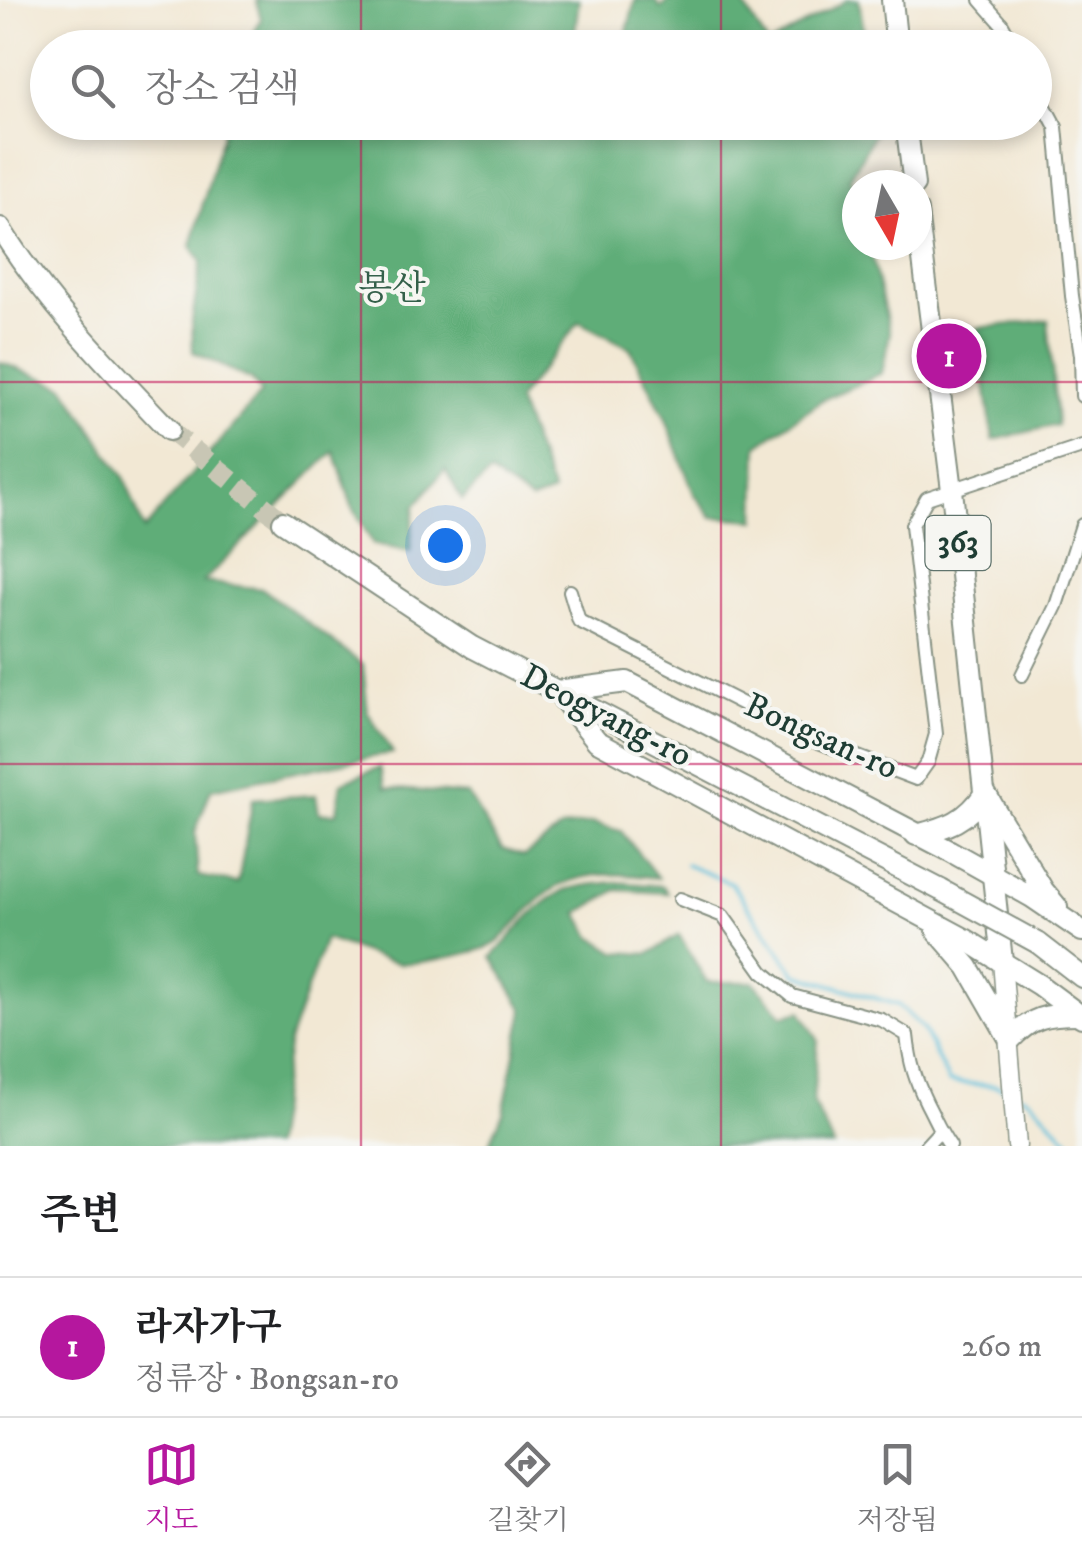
<!DOCTYPE html>
<html lang="ko">
<meta charset="utf-8">
<style>
:root{--surface:#fff;--page:#f6f6f6;--text:#202124;--muted:#757577;--line:#e0e0e0;--accent:#b5179e}
body{margin:0;font-family:"IM FELL DW Pica","Noto Serif KR",serif;background:var(--page);color:var(--text)}
.compass{position:absolute;left:842px;top:170px;width:90px;height:90px;border-radius:50%;background:var(--surface);box-shadow:0 5px 15px #0003;rotate:171deg}
.you{position:absolute;left:445px;top:545px;width:35px;height:35px;margin:-25px;border:8px solid #fff;border-radius:50%;background:#1a73e8;box-shadow:0 0 0 15px #1a73e833}
.badge{display:grid;place-items:center;width:65px;height:65px;border-radius:50%;background:var(--accent);color:#fff;font-size:32px;font-weight:700}
.pin{position:absolute;translate:-50% -50%;border:5px solid #fff;box-shadow:0 2px 10px #0006}
.list{margin:0;padding:0;list-style:none}
h2{display:flex;justify-content:space-between;align-items:center;height:130px;margin:0;padding:0 40px;font-size:42px}
h2 small{font-size:32px;font-weight:400;color:var(--muted)}
.list li{display:grid;grid-template-columns:65px 1fr auto;gap:30px;align-items:center;box-sizing:border-box;height:140px;padding:0 40px;border-top:2px solid var(--line)}
.list b{display:block;font-size:38px;white-space:nowrap}
.list p{margin:0;font-size:32px;white-space:nowrap;color:var(--muted)}
.list em{font-size:32px;font-style:normal;color:var(--muted)}
.icon{flex:none;width:55px;height:55px;fill:none;stroke:currentColor;stroke-width:2;stroke-linecap:round;stroke-linejoin:round}
.map{position:relative;flex:none;width:1082px;height:1146px;overflow:hidden}
.search{position:absolute;background:var(--surface);box-shadow:0 5px 15px #0003;left:30px;right:30px;top:30px;height:110px;display:flex;align-items:center;gap:25px;box-sizing:border-box;padding:0 35px;border-radius:55px;color:var(--muted);font-size:38px}
.sheet{height:270px;background:var(--surface)}
nav{display:flex;justify-content:space-around;align-items:center;box-sizing:border-box;height:140px;border-top:2px solid var(--line);background:var(--surface);font-size:28px;color:var(--muted)}
nav a{display:grid;justify-items:center;gap:5px}
nav .on{color:var(--accent)}
.map>svg:first-child{display:block}
.forest{fill:#5ead78;stroke:#3e7556;stroke-width:2.5}
.lines{fill:none;stroke-linecap:round;stroke-linejoin:round}
.stream{stroke:#59bdd8;stroke-width:4}
.primary-tunnel{stroke:#c8c6b4;stroke-width:20;stroke-dasharray:20 10;stroke-linecap:butt}
.minor-casing{stroke:#889284;stroke-width:16}
.secondary-casing{stroke:#889284;stroke-width:21}
.primary-casing{stroke:#889284;stroke-width:24}
.minor{stroke:#fff;stroke-width:12}
.secondary{stroke:#fff;stroke-width:18}
.primary{stroke:#fff;stroke-width:20}
.primary-bridge-casing{stroke:#889284;stroke-width:24;stroke-linecap:butt}
.primary-bridge{stroke:#fff;stroke-width:20}
.grid{fill:none;stroke:#c2185b;stroke-width:2.5;stroke-opacity:0.55}
.labels{text-anchor:middle;dominant-baseline:central;stroke-width:8;stroke-linejoin:round;paint-order:stroke}
.shield{fill:#f6f6f2;stroke:#60746d;stroke-width:2.5}
.shield-label{font-size:32px;font-weight:bold;fill:#1f3d34}
.park-label{font-size:35px;fill:#34604a;stroke:#f6f6f2}
.street-label{font-size:35px;fill:#1f3d34;stroke:#f6f6f2}
</style>
<div class="map">
<svg width="1082" height="1146" viewBox="0 0 1082 1146">
<rect width="100%" height="100%" fill="#f6f6f2"/>
<filter id="ink" filterUnits="userSpaceOnUse"><feTurbulence type="fractalNoise" baseFrequency=".01" numOctaves="2"/><feDisplacementMap in="SourceGraphic" scale="20" xChannelSelector="R" yChannelSelector="G"/><feConvolveMatrix kernelMatrix="1 2 1 2 8 2 1 2 1" color-interpolation-filters="sRGB"/></filter>
<filter id="wash" filterUnits="userSpaceOnUse"><feTurbulence type="fractalNoise" baseFrequency=".0048" numOctaves="4" result="noise"/><feDisplacementMap in="SourceGraphic" scale="40" xChannelSelector="R" yChannelSelector="G"/><feGaussianBlur stdDeviation="2.25" result="paint"/><feColorMatrix in="noise" values="0 0 0 0 0 0 0 0 0 0 0 0 0 0 0 0 0 1.4 0 .05"/><feComposite in="paint" operator="in"/></filter>
<g filter="url(#wash)">
<rect width="100%" height="100%" fill="#f2e8d4"/>
<!-- forest -->
<g class="forest">
<path d="M256 0H579L573 47H247L261 19Z"/>
<path d="M635 0H655L661 8 669 0H741L768 45 847 0H859L866 47H623Z"/>
<path d="M226 122 876 123 877 129 850 178 857 200V245H869L890 333 882 373 822 400 758 445 756 520 712 517 694 494 665 417 630 348 579 322 517 401 553 493 531 501 490 473 462 500 445 469 415 506 410 552 373 544 352 506 334 451 203 582 263 589 363 665 368 713 393 753 211 789 195 832 198 876 238 883 253 799 316 795 319 813H337L341 783 380 767 385 788 468 795 502 849 524 856 562 828 592 823 621 831 658 878C624 874 590 870 559 886 534 899 518 925 496 943 485 952 415 965 399 963 379 960 346 945 325 939L289 1039 273 1146H0V362L64 386 125 479 144 530 261 393 252 380 193 352 192 321 201 261 191 246Z"/>
<path d="M1048 320 1057 425 993 440 977 328Z"/>
<path d="M616 882 663 886 668 893 617 890 578 913 592 937 616 952 649 954 679 935 707 982H754L783 1016 801 1011 818 1040 813 1102 834 1146H488L503 1113 524 1010 492 957C514 934 538 900 569 889 584 884 601 884 616 882Z"/>
</g>
<g class="lines">
<!-- stream -->
<g class="stream">
<path d="M686 865 731 883 796 974 898 1005 923 1029 949 1082 997 1086 1007 1090"/>
<path d="M1021 1095 1031 1100 1074 1146"/>
</g>
</g>
</g>
<g filter="url(#ink)">
<g class="lines">
<!-- primary-tunnel -->
<path class="primary-tunnel" d="M169 430 283 522"/>
<!-- minor casing -->
<g class="minor-casing">
<g id="minor">
<path d="M981 0 1002 24 1015 48"/>
<path d="M1034 86 1056 127 1072 296 1081 355 1082 396"/>
<path d="M570 591 579 621 816 741 916 779 928 762 936 734 912 525 927 498 1082 447"/>
<path d="M1022 675 1056 606 1082 525"/>
<path d="M680 899 723 916 763 972 792 996 882 1020 907 1035C910 1064 915 1079 927 1104 935 1119 940 1132 950 1146"/>
<path d="M926 1146 939 1132"/>
</g>
</g>
<!-- secondary casing -->
<g class="secondary-casing">
<path id="secondary" d="M1002 961 1017 1146"/>
</g>
<!-- primary casing -->
<g class="primary-casing">
<g id="primary">
<path d="M892 0 897 48"/>
<path d="M906 122 914 185"/>
<path d="M917 211 952 490 1002 961"/>
<path d="M0 228C47 303 108 366 169 430"/>
<path d="M283 522 472 647 941 890"/>
<path d="M557 691 627 682 950 851 1032 897 1082 931"/>
<path d="M563 699 597 741 965 939 1039 985 1082 1017"/>
<path d="M916 835C948 827 967 821 985 793L1043 890 1057 907"/>
<path d="M937 931 968 967 1010 1040C1031 1017 1047 1014 1078 1014"/>
<path d="M1038 943 1082 977"/>
</g>
</g>
<!-- minor -->
<use href="#minor" class="minor"/>
<!-- secondary -->
<use href="#secondary" class="secondary"/>
<!-- primary -->
<use href="#primary" class="primary"/>
<!-- primary-bridge casing -->
<g class="primary-bridge-casing">
<path id="primary-bridge" d="M941 890 1038 943"/>
</g>
<!-- primary-bridge -->
<use href="#primary-bridge" class="primary-bridge"/>
</g>
</g>
<!-- grid -->
<path class="grid" d="M361 0V48M721 0V48M361 122V1146M721 122V1146M0 382H1082M0 764H1082"/>
<g class="labels">
<!-- shield labels -->
<rect class="shield" x="925.5" y="516" width="65" height="54" rx="8"/>
<g class="shield-label">
<text x="958" y="543">363</text>
</g>
<!-- park labels -->
<g class="park-label">
<text x="392" y="289">봉산</text>
</g>
<!-- street labels -->
<g class="street-label">
<text transform="translate(606 716) rotate(27)">Deogyang-ro</text>
<text transform="translate(821 737) rotate(24)">Bongsan-ro</text>
</g>
</g>
</svg>
<svg class="compass" viewBox="-18 -18 36 36"><path d="M0-13l5 13h-10z" fill="#e53935"/><path d="M0 13l5-13h-10z" fill="#757577"/></svg>
<div class="you"></div>
<div class="pin badge" style="left:949px;top:356px">1</div>
<div class="search"><svg class="icon" aria-label="search" viewBox="0 0 24 24"><circle cx="10" cy="10" r="6"/><path d="M15 15l6 6"/></svg>장소 검색</div>
</div>
<section class="sheet">
<h2>주변<small></small></h2>
<ul class="list">
<li><span class="badge">1</span><div><b>라자가구</b><p>정류장 · Bongsan-ro</p></div><em>260 m</em></li>
</ul>
</section>
<nav>
<a class="on"><svg class="icon" aria-label="map" viewBox="0 0 24 24"><path d="M3 6l6-2 6 2 6-2v14l-6 2-6-2-6 2zM9 4v14M15 6v14"/></svg>지도</a>
<a><svg class="icon" aria-label="directions" viewBox="0 0 24 24"><path d="M12 3l9 9-9 9-9-9zM9 14v-3h6M13 9l2 2-2 2"/></svg>길찾기</a>
<a><svg class="icon" aria-label="saved" viewBox="0 0 24 24"><path d="M7 4h10v16l-5-4-5 4z"/></svg>저장됨</a>
</nav>
